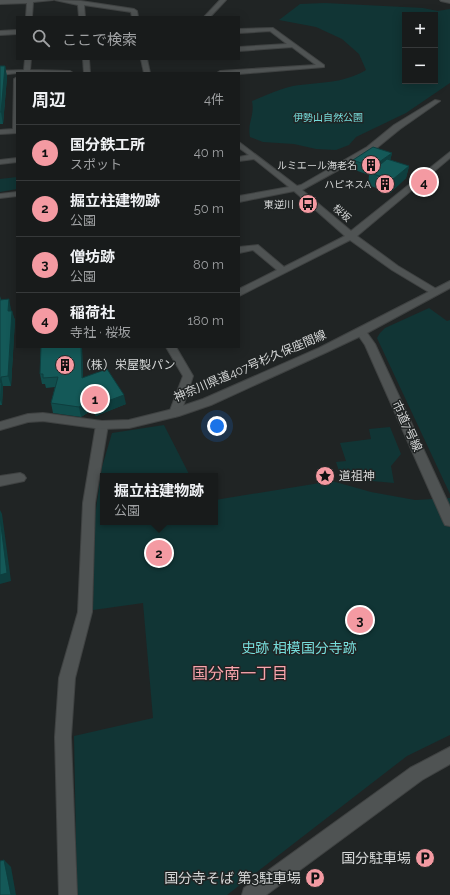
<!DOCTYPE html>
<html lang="ja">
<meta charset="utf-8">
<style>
:root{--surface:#181b1b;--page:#252828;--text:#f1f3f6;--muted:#9fa1a3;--line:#36393a;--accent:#f49aa2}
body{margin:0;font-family:Raleway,"Noto Sans JP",sans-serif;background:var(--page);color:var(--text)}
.controls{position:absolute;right:12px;top:12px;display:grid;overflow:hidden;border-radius:0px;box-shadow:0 2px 10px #0003}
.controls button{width:36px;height:36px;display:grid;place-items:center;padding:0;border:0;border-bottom:1px solid var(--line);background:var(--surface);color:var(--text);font:20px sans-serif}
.you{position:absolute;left:217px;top:426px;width:14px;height:14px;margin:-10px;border:3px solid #fff;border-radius:50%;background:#1a73e8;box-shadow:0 0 0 6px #1a73e833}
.badge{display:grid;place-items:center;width:26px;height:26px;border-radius:50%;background:var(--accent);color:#111;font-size:13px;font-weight:700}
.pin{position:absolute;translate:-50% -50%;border:2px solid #fff;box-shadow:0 1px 4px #0006}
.popup{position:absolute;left:100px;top:473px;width:118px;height:52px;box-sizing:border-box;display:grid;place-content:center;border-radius:0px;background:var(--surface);filter:drop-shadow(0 1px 3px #0005);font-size:13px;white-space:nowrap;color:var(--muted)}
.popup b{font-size:15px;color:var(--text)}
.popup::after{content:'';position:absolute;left:50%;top:100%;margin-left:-8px;border:8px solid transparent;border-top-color:var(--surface)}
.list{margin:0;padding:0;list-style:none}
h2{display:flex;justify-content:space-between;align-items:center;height:52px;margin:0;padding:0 16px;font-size:17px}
h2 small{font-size:13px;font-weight:400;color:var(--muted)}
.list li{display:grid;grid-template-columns:26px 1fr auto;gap:12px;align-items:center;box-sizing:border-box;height:56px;padding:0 16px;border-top:1px solid var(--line)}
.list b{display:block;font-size:15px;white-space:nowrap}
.list p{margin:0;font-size:13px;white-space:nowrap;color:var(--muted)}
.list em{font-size:13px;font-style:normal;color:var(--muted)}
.icon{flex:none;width:22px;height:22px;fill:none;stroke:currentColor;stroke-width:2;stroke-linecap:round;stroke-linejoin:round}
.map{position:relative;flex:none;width:450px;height:895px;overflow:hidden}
.search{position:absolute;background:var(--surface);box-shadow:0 2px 10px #0003;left:16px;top:16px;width:224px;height:44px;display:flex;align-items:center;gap:10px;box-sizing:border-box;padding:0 14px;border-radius:0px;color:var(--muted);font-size:15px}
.panel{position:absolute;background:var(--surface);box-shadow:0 2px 10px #0003;left:16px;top:72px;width:224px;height:276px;border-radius:0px}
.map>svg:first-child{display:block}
.green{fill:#113535;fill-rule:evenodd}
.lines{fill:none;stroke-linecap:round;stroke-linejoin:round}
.minor-casing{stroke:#3f4242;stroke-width:2}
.secondary-casing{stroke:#3f4242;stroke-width:2}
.minor{fill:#4f5353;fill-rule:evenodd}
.secondary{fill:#4f5353;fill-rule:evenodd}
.wall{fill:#114d4c}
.shaded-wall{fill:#0e3e3e}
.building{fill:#145958;stroke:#0e3e3e}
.labels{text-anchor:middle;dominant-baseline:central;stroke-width:3;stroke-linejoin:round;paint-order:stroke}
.far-park-label{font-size:10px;fill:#76dcda;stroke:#202424}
.far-poi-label{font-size:10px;fill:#d5d7d7;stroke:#202424;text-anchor:end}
.far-street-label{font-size:10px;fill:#d5d7d7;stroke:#202424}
.poi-label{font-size:12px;fill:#d5d7d7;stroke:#202424;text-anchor:start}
.street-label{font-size:12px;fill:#d5d7d7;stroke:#202424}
.near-park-label{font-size:14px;fill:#76dcda;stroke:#202424}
.near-poi-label{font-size:14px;fill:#d5d7d7;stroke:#202424;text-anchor:end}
.near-neighbourhood-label{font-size:16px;fill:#f9a4ac;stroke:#202424}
</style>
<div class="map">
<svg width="450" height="895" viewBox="0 0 450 895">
<rect width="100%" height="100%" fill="#202424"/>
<!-- green -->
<g class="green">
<path d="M325 3 423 8 438 11 450 9V83L406 113 356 137 349 145 336 150 316 149 294 144 263 142 250 137C247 123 255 116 252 101 265 96 279 89 293 86 319 82 343 84 366 70L359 54 342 39 316 27 279 20 300 4ZM405 15H435V81H405Z"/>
<path d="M17 177V189L0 192V179Z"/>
<path d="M429 308 447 321 450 320V494L377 338 380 333 385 328Z"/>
<path d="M164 425 190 476H103V522H215V500L332 481 371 492 415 500 450 498V735L407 756 227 895H77L74 736 153 718 143 603 93 610 95 516 102 467 112 433Z"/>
<path d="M390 427 401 454 391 466 394 483 361 480 339 471 336 462 346 461 340 443 371 439 369 429Z"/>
</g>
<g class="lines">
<!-- minor casing -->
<g class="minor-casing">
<g id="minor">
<path d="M0 0H53L33 2 32 17H26L27 3 0 4Z"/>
<path d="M55 0 81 1 134 9 137 11 138 17H132L131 12 84 5 85 17H79L78 5Z"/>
<path d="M220 0H226L210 17H204Z"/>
<path d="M440 0H450V3L441 1Z"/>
<path d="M273 28 324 65V67L239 74 217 73 220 71 316 65 292 47 239 51V47L287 44 270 31 239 33V29Z"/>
<path d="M17 30V34L0 35V31Z"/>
<path d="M25 59H31L30 70 70 71 73 73H17L0 75V71L24 70Z"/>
<path d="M83 59H89L90 73H84Z"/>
<path d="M141 59H147L150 73H144Z"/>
<path d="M17 77V133L0 134V130L13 129 14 79Z"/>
<path d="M435 100 440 101 400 129 373 151 302 190 351 231 450 152V158L357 236 398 266 438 290 440 292 438 294H432L392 270 350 240 239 296V289L277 270 253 250 239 253V247L258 245 284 267 345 236 294 191 239 202V196L289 187 254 159 239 161V157L249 155 239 148V142L297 186 301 185 367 147 394 125Z"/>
<path d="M17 158V162L0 164V160Z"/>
<path d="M17 192V196L0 198V194Z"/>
<path d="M361 329 365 330 375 344 450 507V526L445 525 443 521 365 345 356 332Z"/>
<path d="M166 347H176L193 376 181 413 175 417 169 413 183 376Z"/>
<path d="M102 421 106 422 108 425 95 503 92 612 75 678 71 737 77 895H59L55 737 59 678 78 612 83 503 96 425 98 422Z"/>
<path d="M20 473 24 475 26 478 24 481 0 486V476Z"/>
<path d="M450 747V764L422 780 266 895H242L244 888 410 768Z"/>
</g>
</g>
<!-- secondary casing -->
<g class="secondary-casing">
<path id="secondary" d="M450 281V288L365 334 327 352 211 405 179 416 129 428 102 429 43 421 28 422 0 430V422L28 414 43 413 102 421 129 420 173 409 203 399 319 348Z"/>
</g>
<!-- minor -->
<use href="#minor" class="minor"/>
<!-- secondary -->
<use href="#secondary" class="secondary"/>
</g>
<!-- wall -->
<g class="wall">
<path d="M0 66H5L7 77 3 124H0Z"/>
<path d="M392 153 390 160 409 166 406 178 390 193 368 185 369 175 352 169 353 160Z"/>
<path d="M0 296 1 300 11 309V311L15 320 11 386H3L2 405H0Z"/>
<path d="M41 347H82L83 378 126 404 96 416 92 410 81 417 53 413 51 403 55 387 46 388 45 384H42L40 374Z"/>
</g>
<!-- shaded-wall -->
<g class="shaded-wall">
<path d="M5 66 7 77 3 124 1 112Z"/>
<path d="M392 153 390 162 371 174 372 167Z"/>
<path d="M409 166 406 178 390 193 392 180Z"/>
<path d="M9 299 11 309 10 321 8 311Z"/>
<path d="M12 311 15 320 11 386 8 376Z"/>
<path d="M81 347H82L83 388 82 378Z"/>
<path d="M1 377 3 386 2 405 0 400Z"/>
<path d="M124 395 126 404 96 416 94 406Z"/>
<path d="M90 400 92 410 81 417 79 407Z"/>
<path d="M0 510 2 514 11 581 0 584Z"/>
<path d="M4 860 11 867 16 895H11Z"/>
</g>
<!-- building -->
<g class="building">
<path d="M0 66H5L1 112H0Z"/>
<path d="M373 147 392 153 372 167 353 160Z"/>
<path d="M387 159 409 166 392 180 370 173Z"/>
<path d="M9 299 8 311H12L8 376 1 377 0 383V300Z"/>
<path d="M41 347H81L82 378 107 369 124 395 94 406 90 400 79 407 51 403 58 377 43 378V374H40Z"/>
<path d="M0 518 7 573 0 575Z"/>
<path d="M4 860 11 895H0V861Z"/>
</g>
<!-- icons -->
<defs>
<g id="building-disc" transform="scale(1)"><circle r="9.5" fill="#f49aa2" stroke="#202424"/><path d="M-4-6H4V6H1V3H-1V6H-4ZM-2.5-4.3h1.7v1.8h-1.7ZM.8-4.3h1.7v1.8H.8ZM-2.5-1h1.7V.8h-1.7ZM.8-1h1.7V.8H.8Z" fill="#111"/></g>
<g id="bus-disc" transform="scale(1)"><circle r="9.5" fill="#f49aa2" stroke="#202424"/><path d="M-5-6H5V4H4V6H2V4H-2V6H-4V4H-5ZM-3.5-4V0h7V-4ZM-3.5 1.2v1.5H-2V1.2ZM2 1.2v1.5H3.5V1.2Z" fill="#111"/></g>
<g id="sight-disc" transform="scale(1)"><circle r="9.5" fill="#f49aa2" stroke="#202424"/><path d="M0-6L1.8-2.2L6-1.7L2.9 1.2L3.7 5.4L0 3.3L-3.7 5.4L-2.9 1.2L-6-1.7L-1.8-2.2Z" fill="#111"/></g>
<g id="parking-disc" transform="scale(1)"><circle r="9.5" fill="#f49aa2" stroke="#202424"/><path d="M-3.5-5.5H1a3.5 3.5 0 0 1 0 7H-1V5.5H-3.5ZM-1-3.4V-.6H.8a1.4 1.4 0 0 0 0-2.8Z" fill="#111"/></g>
</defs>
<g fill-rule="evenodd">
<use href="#building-disc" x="371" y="165"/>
<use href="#building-disc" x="385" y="184"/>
<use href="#bus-disc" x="308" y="204"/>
<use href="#building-disc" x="65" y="365"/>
<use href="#sight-disc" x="325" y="476"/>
<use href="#parking-disc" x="425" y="858"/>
<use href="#parking-disc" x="315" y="878"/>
</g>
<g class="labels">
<!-- far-park labels -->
<g class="far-park-label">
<text x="328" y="117">伊勢山自然公園</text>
</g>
<!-- far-poi labels -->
<g class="far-poi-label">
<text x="357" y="165">ルミエール海老名</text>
<text x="371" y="184">ハピネスA</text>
<text x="294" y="204">東逆川</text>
</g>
<!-- far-street labels -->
<g class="far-street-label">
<text transform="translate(342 213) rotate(41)">桜坂</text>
</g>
<!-- poi labels -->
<g class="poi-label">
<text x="79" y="365">（株）栄屋製パン</text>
<text x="339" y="476">道祖神</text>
</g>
<!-- street labels -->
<g class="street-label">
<text transform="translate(250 366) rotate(-23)">神奈川県道407号杉久保座間線</text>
<text transform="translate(407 426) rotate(65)">市道7号線</text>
</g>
<!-- near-park labels -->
<g class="near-park-label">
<text x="299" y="648">史跡 相模国分寺跡</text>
</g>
<!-- near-poi labels -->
<g class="near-poi-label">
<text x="411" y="858">国分駐車場</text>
<text x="301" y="878">国分寺そば 第3駐車場</text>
</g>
<!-- near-neighbourhood labels -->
<g class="near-neighbourhood-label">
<text x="240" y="673">国分南一丁目</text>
</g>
</g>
</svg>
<div class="controls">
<button>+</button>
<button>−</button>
</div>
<div class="you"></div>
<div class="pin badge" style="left:95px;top:399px">1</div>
<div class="pin badge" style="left:159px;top:553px">2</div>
<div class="popup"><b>掘立柱建物跡</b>公園</div>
<div class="pin badge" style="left:360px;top:620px">3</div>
<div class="pin badge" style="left:424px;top:182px">4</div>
<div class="search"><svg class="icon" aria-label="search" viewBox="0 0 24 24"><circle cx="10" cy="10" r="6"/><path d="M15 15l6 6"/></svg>ここで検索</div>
<section class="panel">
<h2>周辺<small>4件</small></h2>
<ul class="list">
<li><span class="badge">1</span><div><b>国分鉄工所</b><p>スポット</p></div><em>40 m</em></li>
<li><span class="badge">2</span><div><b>掘立柱建物跡</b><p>公園</p></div><em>50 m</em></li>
<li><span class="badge">3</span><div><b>僧坊跡</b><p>公園</p></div><em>80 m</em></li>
<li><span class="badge">4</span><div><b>稲荷社</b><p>寺社 · 桜坂</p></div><em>180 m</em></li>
</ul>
</section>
</div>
